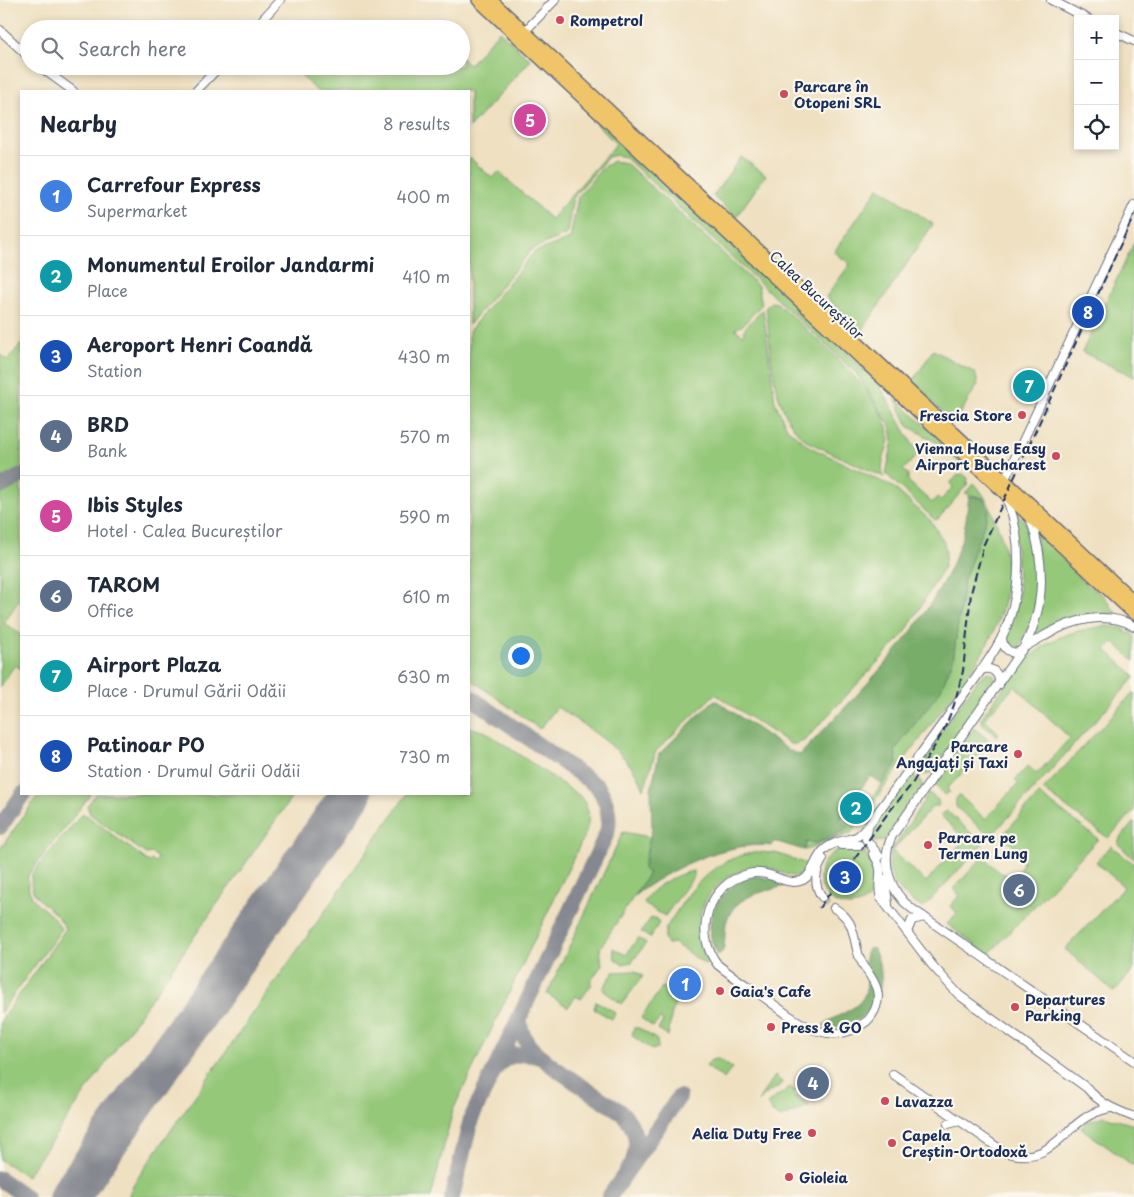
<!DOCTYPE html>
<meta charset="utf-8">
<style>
:root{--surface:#fff;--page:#f6f6f7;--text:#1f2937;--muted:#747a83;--line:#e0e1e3;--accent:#0f766e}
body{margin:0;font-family:"Playpen Sans",sans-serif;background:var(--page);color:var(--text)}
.controls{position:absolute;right:15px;top:15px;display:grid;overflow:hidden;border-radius:0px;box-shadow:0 2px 8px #0003}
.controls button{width:45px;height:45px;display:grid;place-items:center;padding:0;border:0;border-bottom:1px solid var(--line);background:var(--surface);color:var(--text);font:25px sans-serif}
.you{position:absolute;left:520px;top:655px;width:18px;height:18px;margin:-12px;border:4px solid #fff;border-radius:50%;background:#1a73e8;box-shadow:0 0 0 8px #1a73e833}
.badge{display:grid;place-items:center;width:32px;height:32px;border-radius:50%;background:var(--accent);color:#fff;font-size:16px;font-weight:700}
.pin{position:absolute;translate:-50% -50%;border:2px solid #fff;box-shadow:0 1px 5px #0006}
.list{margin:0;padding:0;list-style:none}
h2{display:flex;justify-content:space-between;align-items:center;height:65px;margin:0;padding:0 20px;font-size:21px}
h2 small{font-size:16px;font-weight:400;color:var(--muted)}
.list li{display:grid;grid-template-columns:32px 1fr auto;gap:15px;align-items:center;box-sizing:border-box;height:80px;padding:0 20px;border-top:1px solid var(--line)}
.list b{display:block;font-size:19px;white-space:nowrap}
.list p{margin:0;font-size:16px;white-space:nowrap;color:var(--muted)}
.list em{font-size:16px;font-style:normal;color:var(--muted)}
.icon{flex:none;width:28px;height:28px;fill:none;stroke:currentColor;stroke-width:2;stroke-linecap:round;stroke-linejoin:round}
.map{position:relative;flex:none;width:1134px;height:1197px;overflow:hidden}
.search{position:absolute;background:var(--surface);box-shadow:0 2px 8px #0003;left:20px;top:20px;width:450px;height:55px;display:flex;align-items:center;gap:12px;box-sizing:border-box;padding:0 18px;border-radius:28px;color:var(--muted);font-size:19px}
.panel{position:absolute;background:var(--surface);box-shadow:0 2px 8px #0003;left:20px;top:90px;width:450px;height:705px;border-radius:0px}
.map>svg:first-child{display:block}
.green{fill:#95c879;stroke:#587c6c}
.forest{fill:#78ac69;stroke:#4a6e64}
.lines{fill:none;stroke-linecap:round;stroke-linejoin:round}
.taxiway{stroke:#858890;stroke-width:16}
.runway{stroke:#858890;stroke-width:41}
.minor-tunnel{stroke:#c5bdad;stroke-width:8;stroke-dasharray:8 4;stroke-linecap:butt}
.minor-casing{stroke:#656d81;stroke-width:10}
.highway-casing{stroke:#656d81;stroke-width:14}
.minor{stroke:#fff;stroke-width:8}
.highway{stroke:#f0c469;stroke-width:11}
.rail{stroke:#1b2f5e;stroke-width:2;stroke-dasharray:8 4;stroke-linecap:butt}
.poi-dot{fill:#d1495b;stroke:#fbf7ec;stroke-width:2}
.labels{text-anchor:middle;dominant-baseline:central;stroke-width:4.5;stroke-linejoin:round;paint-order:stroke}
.poi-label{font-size:14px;font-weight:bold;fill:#1b2f5e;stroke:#fbf7ec;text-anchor:start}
.street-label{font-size:14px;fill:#1b2f5e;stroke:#fbf7ec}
</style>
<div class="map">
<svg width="1134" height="1197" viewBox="0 0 1134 1197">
<rect width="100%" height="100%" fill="#fbf7ec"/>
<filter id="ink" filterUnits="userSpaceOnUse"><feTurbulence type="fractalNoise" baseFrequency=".02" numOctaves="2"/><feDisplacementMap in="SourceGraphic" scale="10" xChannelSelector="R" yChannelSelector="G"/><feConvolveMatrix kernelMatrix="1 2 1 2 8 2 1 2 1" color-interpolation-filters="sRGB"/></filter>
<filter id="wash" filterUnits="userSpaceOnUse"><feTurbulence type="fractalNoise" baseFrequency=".0096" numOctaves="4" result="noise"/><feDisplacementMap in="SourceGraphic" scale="20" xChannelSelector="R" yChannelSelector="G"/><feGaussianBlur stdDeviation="1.12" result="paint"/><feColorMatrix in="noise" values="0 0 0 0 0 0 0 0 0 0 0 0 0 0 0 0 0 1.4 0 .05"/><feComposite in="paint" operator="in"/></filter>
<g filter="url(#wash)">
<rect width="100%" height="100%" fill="#efe0c1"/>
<!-- green -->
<g class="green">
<path d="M499 31 531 60 469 128V91H317L301 76 309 66H461V57L469 65Z"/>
<path d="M589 116 597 120 877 381 918 454 903 470 908 474V481L932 503 937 497 941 500 953 487 950 483 958 475 963 474 968 478 967 485 938 519 935 520 886 474 893 440 891 427 856 373 625 157 616 155 608 157 575 195 572 202 567 234 532 249 469 325V157L492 178 499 172 551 219 616 144Z"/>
<path d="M741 157 766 175 736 217 713 196Z"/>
<path d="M613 161 626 163 758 286 762 304 743 325 735 329 743 335 745 328 763 309 775 402 787 428 808 446 893 487 931 521 944 542 946 554 944 567 905 633 804 741 795 744H790L715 694 656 751 644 789C628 750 591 731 557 707L540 729 469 678V331L534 252 570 239 578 197 602 168Z"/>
<path d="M879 187 933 224 862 331 826 297 850 264 834 252Z"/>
<path d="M1134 243V377L1082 352Z"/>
<path d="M771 302 777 303C810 334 874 385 888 429 893 445 877 462 884 477L810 443C769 416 772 351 766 307Z"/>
<path d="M21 344V473L0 484V354L7 360Z"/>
<path d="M933 350 975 373 978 384 958 417 946 415 912 383Z"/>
<path d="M895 398 963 461 962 462H959L936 442 908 426Z"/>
<path d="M21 480V597L4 623 21 635V669L15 665 0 687V490Z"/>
<path d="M974 483C988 498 993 514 1000 533 1026 612 973 668 929 727 903 762 876 798 850 834 840 836 810 850 804 850L806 842 817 843 842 834 839 821 845 812 856 820 897 763 895 750 940 690 953 660 964 580 989 510 983 498 965 493Z"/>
<path d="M1013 508C1049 542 1043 608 1019 647L1011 650 1004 640 1014 618 1019 591Z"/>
<path d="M1035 528 1061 553 1082 581 1104 596 1117 615 1093 614 1071 618 1033 635 1041 604Z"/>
<path d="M1108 626 1121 628 1134 635V661L1114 642 1106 650 1134 675V678L995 832H985L956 807V799L959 795 985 819 1019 783 1015 780 1028 766 1037 774 1070 738 1015 686 984 719 999 733 996 736 983 725 981 718C1021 665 1036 633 1108 626Z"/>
<path d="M988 672 994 675 995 682 932 773 924 775 921 772V760L979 678Z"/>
<path d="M1134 692V811L1108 838 1043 790Z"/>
<path d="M469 727 486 732 580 796C590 809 591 819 585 834L453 1110 431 1197H128L134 1183 407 794H469Z"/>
<path d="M974 728 991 742 947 789 950 792 944 795 935 785Z"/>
<path d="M911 775 921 781 923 788 884 841 875 842 870 838 869 830Z"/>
<path d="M929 793 938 800 939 805 937 807 934 805 892 851 926 882 965 839 940 815 947 811 983 844 923 908C902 895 882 878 892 850Z"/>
<path d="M39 794H91L28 875C24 907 54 908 61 930L0 1013V849Z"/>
<path d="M96 794H294L27 1176 0 1160V1022L65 930C60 907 25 903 32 874L81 815H86L149 862 151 860 155 863 158 858 152 853 146 854 90 814 87 806Z"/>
<path d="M1039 794 1098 839 988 955 947 924 957 913 950 906 960 895 953 889 983 857C989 862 997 872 1004 874 1010 876 1016 875 1019 870 1031 857 1010 844 1002 836Z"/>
<path d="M1134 822V859L1118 844 1120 838Z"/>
<path d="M623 832 650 837 643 869 649 873 600 948 602 965 590 982 592 984 581 999 576 996 568 1007 547 994Z"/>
<path d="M1111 846 1134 864V969L1114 992 1065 949 1124 887 1096 862Z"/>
<circle cx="849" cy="877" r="29"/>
<path d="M755 852 776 853 807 864 808 869C805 872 803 875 799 876 790 878 781 872 773 869 744 862 715 880 703 906 695 925 699 945 708 962L705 964 674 943 667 944 664 938 666 928C690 890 708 861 755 852Z"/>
<path d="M694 871V876L665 916 644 904C647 888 679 873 694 871Z"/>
<path d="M651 918H656L659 923 650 938 641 932Z"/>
<path d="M638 938 646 943 632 962 622 964 615 959 613 948 626 955Z"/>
<path d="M635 971 643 976 622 1004 604 991 603 988 614 972Z"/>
<path d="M662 987 675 996 677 1001 672 1011 668 1036 658 1030 663 1021 660 1019 653 1027 641 1018Z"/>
<path d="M596 1001 613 1011 615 1014 612 1019 594 1009Z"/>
<path d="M634 1028H639L657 1040 658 1048 652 1050 634 1037 632 1034Z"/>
<path d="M718 1059 732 1068 724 1079 706 1066 711 1060Z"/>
<path d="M775 1076 783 1083C775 1091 765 1091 759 1102L760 1097Z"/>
<path d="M790 1087 796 1091 793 1095 809 1106 781 1118 774 1114 767 1104Z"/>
<path d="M1104 1116 1134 1125V1166L1081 1128 1087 1122Z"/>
</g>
<!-- forest -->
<g class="forest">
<path d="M969 496 982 498 989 510 964 580 953 660 940 691 895 750 897 763 882 784 870 776 839 820 848 828 846 830 817 843 806 842 804 850 774 841 772 846C728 840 668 869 634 896L649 873 643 869 652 828 651 789 659 754 713 701H717L788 750 800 755C859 691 933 625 961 541 966 527 967 510 969 496Z"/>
<path d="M756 876 781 881 784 886C761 893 734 895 726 923 724 932 726 941 723 951L718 955C697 921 721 883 756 876Z"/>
<path d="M869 948 874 949C878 959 882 969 881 980 880 1008 852 1032 824 1027V1024C835 1016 851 1012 861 1001 875 983 858 961 869 948Z"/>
</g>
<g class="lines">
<!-- taxiway -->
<g class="taxiway">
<path d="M0 487 21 476"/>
<path d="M0 827 23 794"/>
<path d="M521 1014C518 1023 522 1036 528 1044 543 1064 598 1096 621 1112 636 1127 640 1143 632 1164"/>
<path d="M496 1068C506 1052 527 1052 543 1058"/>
<path d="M0 1179 26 1197"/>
<path d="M69 1197 79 1183"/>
<path d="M452 1197 471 1119 607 833C611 816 608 802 598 787L469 696"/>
<path d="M609 1197 679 1097"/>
</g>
<!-- runway -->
<path class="runway" d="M69 1197 351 794"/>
</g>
</g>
<g filter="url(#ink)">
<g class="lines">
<!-- minor-tunnel -->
<g class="minor-tunnel">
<path d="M859 845 873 854"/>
<path d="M822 897 834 908"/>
</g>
<!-- minor casing -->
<g class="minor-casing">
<g id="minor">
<path d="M1051 0 1088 19"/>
<path d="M254 29 280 0"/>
<path d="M0 30 29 57"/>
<path d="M525 31 555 0"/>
<path d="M1115 32 1134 41"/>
<path d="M39 66 73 91"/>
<path d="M196 91 220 66"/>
<path d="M1005 479 1134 205"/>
<path d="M1049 633 1023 648 892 836C880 861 890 892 911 908L1134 1061"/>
<path d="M1045 636C1071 619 1106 611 1134 626"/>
<path d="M1002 637C1002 648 1011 657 1022 650"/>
<path d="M1025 645C1046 605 1045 560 1030 518"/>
<path d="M981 670C992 666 1000 673 999 685"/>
<path d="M868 828 866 839 879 856"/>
<path d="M841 845H859"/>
<path d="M873 854C887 871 875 882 881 898L932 965 959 995 1087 1088C1100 1104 1116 1110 1134 1117"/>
<path d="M885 879 888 904"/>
<path d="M822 897C813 884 815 872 823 859"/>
<path d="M834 908C856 921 852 935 859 956 863 968 874 978 877 990 880 1001 875 1013 867 1021 829 1051 795 1020 765 998 749 987 733 977 718 965 692 933 708 884 748 874 770 868 786 888 803 880 814 874 815 857 825 849 834 841 845 841 856 837 861 835 866 828 869 824 896 788 922 752 948 716 966 690 988 665 1002 637 1022 596 1024 537 1005 495"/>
<path d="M907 932 912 920 924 917"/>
<path d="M893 1074 1004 1152C1047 1165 1057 1137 1085 1118 1092 1113 1101 1110 1110 1108"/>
<path d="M948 1124 960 1121"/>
</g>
</g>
<!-- highway casing -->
<g class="highway-casing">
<g id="highway">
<path d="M478 0 1134 614"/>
<path d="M491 0 1134 601"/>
</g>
</g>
<!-- minor -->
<use href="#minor" class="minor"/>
<!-- highway -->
<use href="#highway" class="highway"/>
<!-- rail -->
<path class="rail" d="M819 908 888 813 912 784 943 732 954 705 963 671 971 593 984 544 1134 215"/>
</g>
</g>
<!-- markers -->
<g class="poi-dot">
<circle cx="560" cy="20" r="5"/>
<circle cx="784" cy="94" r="5"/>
<circle cx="1022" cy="415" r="5"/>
<circle cx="1056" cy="456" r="5"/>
<circle cx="1018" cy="754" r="5"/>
<circle cx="928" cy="845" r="5"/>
<circle cx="720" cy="991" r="5"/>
<circle cx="1015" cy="1007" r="5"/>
<circle cx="771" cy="1027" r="5"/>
<circle cx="885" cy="1101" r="5"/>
<circle cx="812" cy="1133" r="5"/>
<circle cx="892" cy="1143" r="5"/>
<circle cx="789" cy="1177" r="5"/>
</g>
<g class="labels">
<!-- poi labels -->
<g class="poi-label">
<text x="570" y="20">Rompetrol</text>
<text x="794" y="86">Parcare în<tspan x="794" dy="16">Otopeni SRL</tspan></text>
<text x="1012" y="415" text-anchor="end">Frescia Store</text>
<text x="1046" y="448" text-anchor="end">Vienna House Easy<tspan x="1046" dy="16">Airport Bucharest</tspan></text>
<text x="1008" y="746" text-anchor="end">Parcare<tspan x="1008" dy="16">Angajați și Taxi</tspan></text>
<text x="938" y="837">Parcare pe<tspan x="938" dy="16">Termen Lung</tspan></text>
<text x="730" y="991">Gaia's Cafe</text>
<text x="1025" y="999">Departures<tspan x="1025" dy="16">Parking</tspan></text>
<text x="781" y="1027">Press &amp; GO</text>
<text x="895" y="1101">Lavazza</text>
<text x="802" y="1133" text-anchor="end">Aelia Duty Free</text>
<text x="902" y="1135">Capela<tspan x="902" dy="16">Creștin-Ortodoxă</tspan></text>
<text x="799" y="1177">Gioleia</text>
</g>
<!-- street labels -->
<g class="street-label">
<text transform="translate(817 295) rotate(43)">Calea Bucureștilor</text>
</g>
</g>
</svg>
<div class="controls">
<button>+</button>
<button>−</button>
<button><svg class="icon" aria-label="locate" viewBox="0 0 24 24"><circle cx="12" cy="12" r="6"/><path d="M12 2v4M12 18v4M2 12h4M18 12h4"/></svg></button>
</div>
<div class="you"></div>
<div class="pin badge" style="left:685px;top:984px;background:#3f7fe0">1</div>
<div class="pin badge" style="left:856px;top:808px;background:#0f9aa8">2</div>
<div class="pin badge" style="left:845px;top:877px;background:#1a4fb4">3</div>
<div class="pin badge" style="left:813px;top:1083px;background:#5c6f8a">4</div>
<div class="pin badge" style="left:530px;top:120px;background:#d1479c">5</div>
<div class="pin badge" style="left:1019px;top:890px;background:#5c6f8a">6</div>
<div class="pin badge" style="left:1029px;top:386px;background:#0f9aa8">7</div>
<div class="pin badge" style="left:1088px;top:312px;background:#1a4fb4">8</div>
<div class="search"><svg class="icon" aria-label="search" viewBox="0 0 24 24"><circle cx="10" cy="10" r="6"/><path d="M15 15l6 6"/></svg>Search here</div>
<section class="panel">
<h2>Nearby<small>8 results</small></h2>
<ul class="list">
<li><span class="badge" style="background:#3f7fe0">1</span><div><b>Carrefour Express</b><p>Supermarket</p></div><em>400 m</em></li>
<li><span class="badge" style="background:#0f9aa8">2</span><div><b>Monumentul Eroilor Jandarmi</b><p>Place</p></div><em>410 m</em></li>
<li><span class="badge" style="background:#1a4fb4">3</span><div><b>Aeroport Henri Coandă</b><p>Station</p></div><em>430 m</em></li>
<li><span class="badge" style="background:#5c6f8a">4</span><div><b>BRD</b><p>Bank</p></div><em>570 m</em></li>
<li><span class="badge" style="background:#d1479c">5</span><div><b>Ibis Styles</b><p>Hotel · Calea Bucureștilor</p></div><em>590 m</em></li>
<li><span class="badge" style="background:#5c6f8a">6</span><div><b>TAROM</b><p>Office</p></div><em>610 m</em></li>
<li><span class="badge" style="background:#0f9aa8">7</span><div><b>Airport Plaza</b><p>Place · Drumul Gării Odăii</p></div><em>630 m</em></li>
<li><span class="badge" style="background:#1a4fb4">8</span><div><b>Patinoar PO</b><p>Station · Drumul Gării Odăii</p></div><em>730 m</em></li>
</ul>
</section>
</div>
